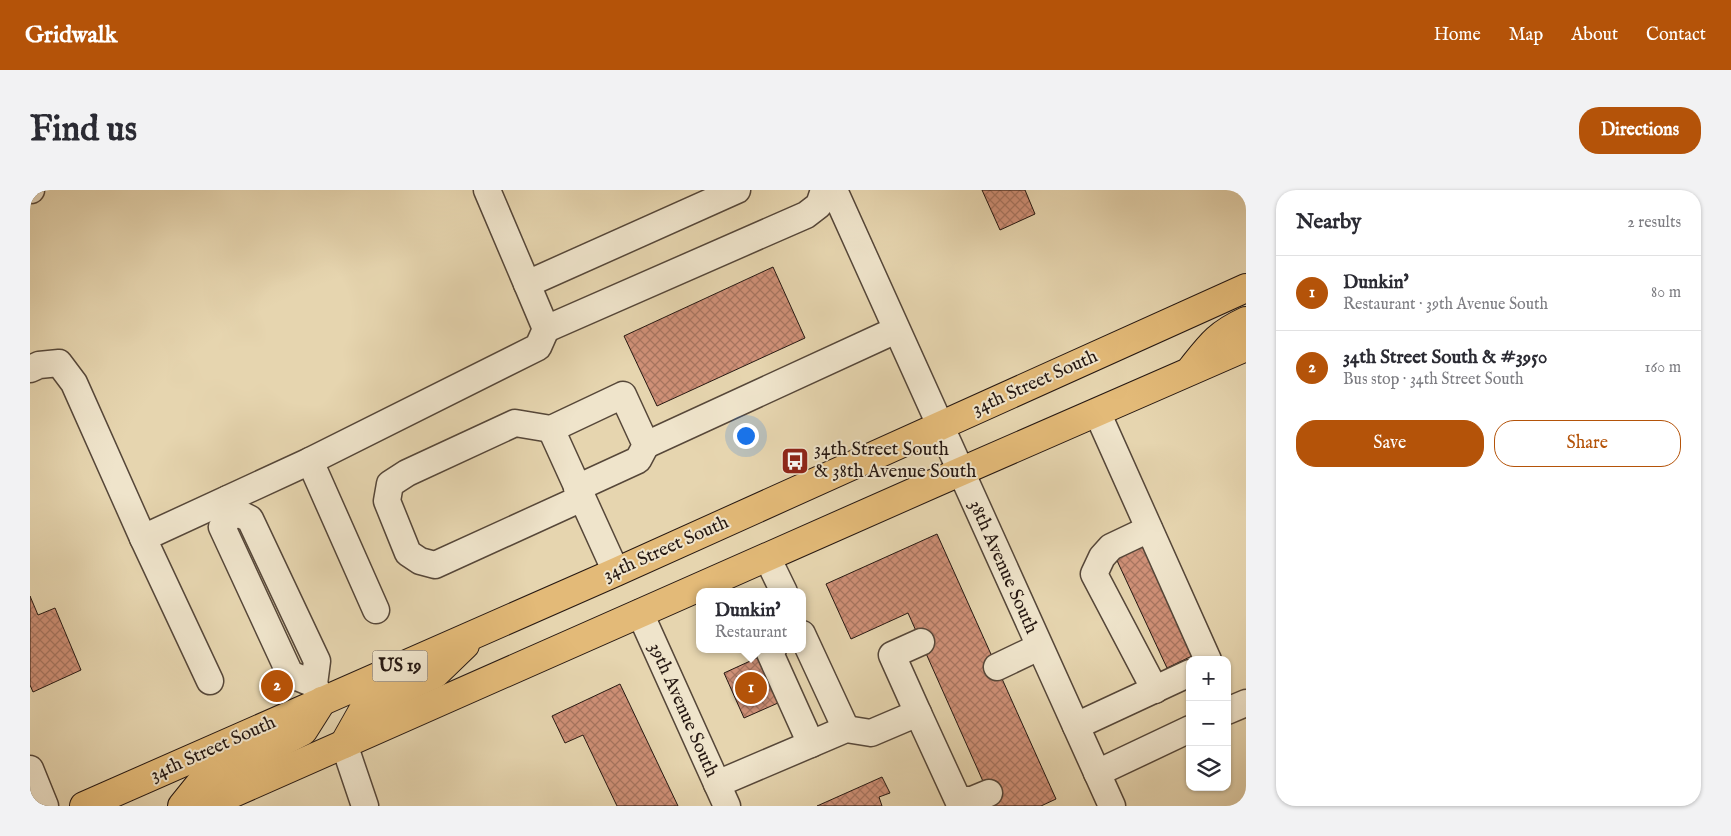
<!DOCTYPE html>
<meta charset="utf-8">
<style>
:root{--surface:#fff;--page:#f2f2f3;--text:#2b2b33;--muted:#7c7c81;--line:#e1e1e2;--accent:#b45309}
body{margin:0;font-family:"IM FELL English",serif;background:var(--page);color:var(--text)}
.controls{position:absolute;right:15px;bottom:15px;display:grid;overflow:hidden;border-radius:10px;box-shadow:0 1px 4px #0004}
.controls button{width:45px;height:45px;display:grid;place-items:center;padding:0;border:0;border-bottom:1px solid var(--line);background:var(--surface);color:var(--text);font:25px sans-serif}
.you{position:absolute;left:715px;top:245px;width:18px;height:18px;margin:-12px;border:4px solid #fff;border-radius:50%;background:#1a73e8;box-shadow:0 0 0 8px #1a73e833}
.badge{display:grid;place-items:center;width:32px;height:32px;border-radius:50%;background:var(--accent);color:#fff;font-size:16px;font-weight:700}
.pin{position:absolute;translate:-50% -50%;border:2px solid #fff;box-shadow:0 1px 5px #0006}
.popup{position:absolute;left:666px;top:398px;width:110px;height:65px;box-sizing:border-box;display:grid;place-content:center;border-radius:10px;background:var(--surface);filter:drop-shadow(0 1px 4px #0005);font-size:16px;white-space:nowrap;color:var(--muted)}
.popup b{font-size:19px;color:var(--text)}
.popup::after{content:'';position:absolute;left:50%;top:100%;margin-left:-10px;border:10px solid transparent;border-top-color:var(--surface)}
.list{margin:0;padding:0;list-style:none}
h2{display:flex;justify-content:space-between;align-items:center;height:65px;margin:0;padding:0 20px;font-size:21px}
h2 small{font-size:16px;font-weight:400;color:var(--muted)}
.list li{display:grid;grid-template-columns:32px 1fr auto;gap:15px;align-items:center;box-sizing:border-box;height:75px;padding:0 20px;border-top:1px solid var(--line)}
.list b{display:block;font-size:19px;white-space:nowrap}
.list p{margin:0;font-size:16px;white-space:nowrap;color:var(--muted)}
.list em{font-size:16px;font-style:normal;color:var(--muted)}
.actions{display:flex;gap:10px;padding:15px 20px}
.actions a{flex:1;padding:11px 0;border:1px solid var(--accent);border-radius:20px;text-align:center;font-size:18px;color:var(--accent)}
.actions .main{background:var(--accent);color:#fff}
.icon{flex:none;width:28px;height:28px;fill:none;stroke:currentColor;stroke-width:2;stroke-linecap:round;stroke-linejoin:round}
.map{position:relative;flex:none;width:1216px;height:616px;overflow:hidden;border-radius:20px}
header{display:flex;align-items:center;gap:30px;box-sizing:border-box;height:70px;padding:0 25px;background:var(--accent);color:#fff}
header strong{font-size:24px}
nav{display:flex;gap:28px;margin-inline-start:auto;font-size:18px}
.intro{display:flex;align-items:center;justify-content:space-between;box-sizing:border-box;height:120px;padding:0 30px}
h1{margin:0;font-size:35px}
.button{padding:12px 22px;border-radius:20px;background:var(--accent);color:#fff;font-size:18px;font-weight:700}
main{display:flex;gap:30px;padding:0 30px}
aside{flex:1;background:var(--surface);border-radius:20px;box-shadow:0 1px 4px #0004}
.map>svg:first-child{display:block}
.building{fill:url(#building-cross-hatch);stroke:#261812}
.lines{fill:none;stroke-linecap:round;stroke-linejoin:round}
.minor-casing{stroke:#564739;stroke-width:29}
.highway-casing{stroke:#261812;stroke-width:30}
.minor{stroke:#efe4cb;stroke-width:26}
.highway{stroke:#e3ba78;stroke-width:28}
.labels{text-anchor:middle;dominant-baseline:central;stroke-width:4;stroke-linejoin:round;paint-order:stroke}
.shield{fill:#efe4cb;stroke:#62554a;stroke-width:1}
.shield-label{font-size:18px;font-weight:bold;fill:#261812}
.street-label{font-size:19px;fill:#261812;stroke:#efe4cb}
.poi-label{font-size:19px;fill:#261812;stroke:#efe4cb;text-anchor:start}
</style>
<header>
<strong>Gridwalk</strong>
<nav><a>Home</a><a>Map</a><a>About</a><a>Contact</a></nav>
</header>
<div class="intro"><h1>Find us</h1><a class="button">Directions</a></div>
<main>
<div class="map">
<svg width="1216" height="616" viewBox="0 0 1216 616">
<defs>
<pattern id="building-cross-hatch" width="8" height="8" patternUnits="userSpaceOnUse" patternTransform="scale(1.25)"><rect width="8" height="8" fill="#cf9077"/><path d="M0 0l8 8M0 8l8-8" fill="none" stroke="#a87560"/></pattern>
</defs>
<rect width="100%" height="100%" fill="#e6d5af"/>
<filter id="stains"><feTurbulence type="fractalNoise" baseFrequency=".004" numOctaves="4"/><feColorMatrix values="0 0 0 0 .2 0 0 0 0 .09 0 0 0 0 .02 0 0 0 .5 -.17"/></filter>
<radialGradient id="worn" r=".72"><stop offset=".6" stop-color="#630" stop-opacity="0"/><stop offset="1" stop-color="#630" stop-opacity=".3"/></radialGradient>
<!-- building -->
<g class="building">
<path d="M952 0H995L1005 24 970 40Z"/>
<path d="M743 77 775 148 627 216 594 146Z"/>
<path d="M907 344 1026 609 1011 616H964L878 423 821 449 796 394Z"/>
<path d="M1111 350 1164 465 1137 478 1083 362Z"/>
<path d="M0 406 8 425 25 418 51 480 3 502 0 495Z"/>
<path d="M729 467 748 513 714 528 694 483Z"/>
<path d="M590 494 648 616H587L553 545 535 553 522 526Z"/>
<path d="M852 587 860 603 849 607 852 616H787Z"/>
</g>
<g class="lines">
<!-- minor casing -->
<g class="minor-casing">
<g id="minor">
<path d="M0 0H1"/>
<path d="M457 0 497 94"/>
<path d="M804 0 1082 616"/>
<path d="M516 139 776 25 789 15 794 0"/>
<path d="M0 179 9 175 29 173 44 193 113 348"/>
<path d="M1067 222 1178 470"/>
<path d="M521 239 586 382"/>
<path d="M616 255 866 140"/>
<path d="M280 271 346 420"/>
<path d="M547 298 608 270 616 255 593 205 521 239 485 233 377 283 360 294 357 311 378 363 390 371 405 375 552 308"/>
<path d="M198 309 204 321 220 329 287 471 284 494 292 511"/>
<path d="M204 321 192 337 260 484 284 494"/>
<path d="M1119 339 1081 357 1072 367 1064 384 1125 500"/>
<path d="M737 367 754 402"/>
<path d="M610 423 697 616"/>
<path d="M772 444 816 539"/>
<path d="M743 459 740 463 781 554"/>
<path d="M967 477 1009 457"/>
<path d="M180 491 113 348 280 271 508 157 516 139 497 94 707 0"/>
<path d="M1197 521 1216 513"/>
<path d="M888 523 862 465 891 452"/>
<path d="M1046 536 1160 483"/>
<path d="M314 554 335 616"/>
<path d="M0 579 15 616"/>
<path d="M1067 583 1160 539"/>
<path d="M687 594 816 539 841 543 888 523 928 610H942L959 603"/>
</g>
</g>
<!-- highway casing -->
<g class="highway-casing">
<g id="highway">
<path d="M1162 178C1181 154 1188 144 1216 131"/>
<path d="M314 554 336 515 405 484 435 455"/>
<path d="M54 616 586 382 1216 98"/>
<path d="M152 616 177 585 248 554 273 541 292 511"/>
<path d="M174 616 900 295 1216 157"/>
</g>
</g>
<!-- minor -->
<use href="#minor" class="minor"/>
<!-- highway -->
<use href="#highway" class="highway"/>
</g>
<!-- icons -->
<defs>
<g id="bus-square" transform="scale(1.4375)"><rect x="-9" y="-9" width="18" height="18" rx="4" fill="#8f2418" stroke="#efe4cb"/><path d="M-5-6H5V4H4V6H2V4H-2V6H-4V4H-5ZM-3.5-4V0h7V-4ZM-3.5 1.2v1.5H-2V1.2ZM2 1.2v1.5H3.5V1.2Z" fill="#fff"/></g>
</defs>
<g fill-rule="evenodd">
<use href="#bus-square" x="765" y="271"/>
</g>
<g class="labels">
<!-- shield labels -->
<rect class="shield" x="342.5" y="460.5" width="55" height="31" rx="4"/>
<g class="shield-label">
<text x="370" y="476">US 19</text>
</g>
<!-- street labels -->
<g class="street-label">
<text transform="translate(1005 193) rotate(-24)">34th Street South</text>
<text transform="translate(636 359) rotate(-24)">34th Street South</text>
<text transform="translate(973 377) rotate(66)">38th Avenue South</text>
<text transform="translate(653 520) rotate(66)">39th Avenue South</text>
<text transform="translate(183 559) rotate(-24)">34th Street South</text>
</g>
<!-- poi labels -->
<g class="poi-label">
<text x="784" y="260">34th Street South<tspan x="784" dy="22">&amp; 38th Avenue South</tspan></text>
</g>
</g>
<rect width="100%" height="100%" filter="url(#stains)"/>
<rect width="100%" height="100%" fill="url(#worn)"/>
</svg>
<div class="controls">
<button>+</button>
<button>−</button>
<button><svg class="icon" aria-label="layers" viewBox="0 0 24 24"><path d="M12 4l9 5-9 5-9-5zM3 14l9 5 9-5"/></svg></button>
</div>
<div class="you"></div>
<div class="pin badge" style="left:721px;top:498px">1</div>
<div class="popup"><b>Dunkin'</b>Restaurant</div>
<div class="pin badge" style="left:247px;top:496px">2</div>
</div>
<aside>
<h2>Nearby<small>2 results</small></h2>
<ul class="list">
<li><span class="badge">1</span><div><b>Dunkin'</b><p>Restaurant · 39th Avenue South</p></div><em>80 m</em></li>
<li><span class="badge">2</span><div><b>34th Street South &amp; #3950</b><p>Bus stop · 34th Street South</p></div><em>160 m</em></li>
</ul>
<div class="actions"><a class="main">Save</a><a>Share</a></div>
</aside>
</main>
